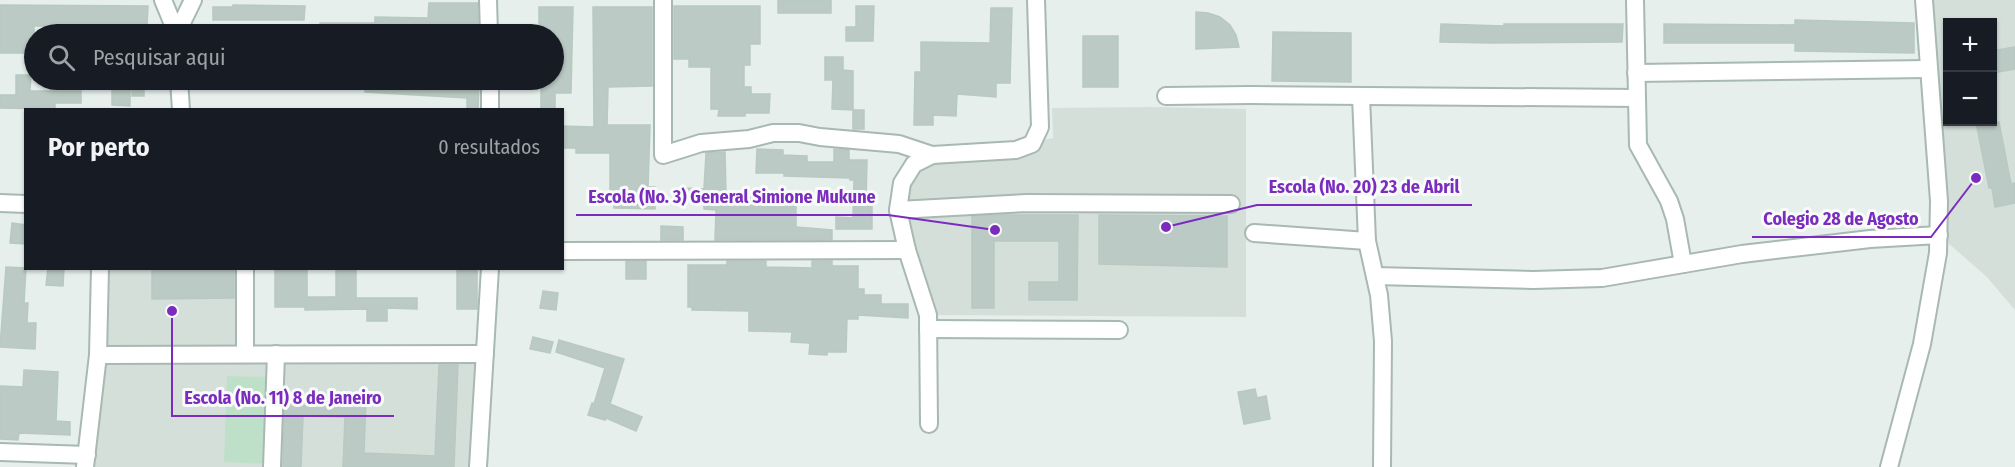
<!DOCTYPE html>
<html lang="pt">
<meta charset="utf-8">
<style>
:root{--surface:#171b24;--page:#20242c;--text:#f1f3f6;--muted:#9ea1a6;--line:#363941}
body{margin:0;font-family:"Fira Sans Condensed",sans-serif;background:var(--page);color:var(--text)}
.controls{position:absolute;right:18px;top:18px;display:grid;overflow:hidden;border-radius:0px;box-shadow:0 2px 4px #0004}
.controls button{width:54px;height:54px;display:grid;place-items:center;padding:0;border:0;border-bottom:2px solid var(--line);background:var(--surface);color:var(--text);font:30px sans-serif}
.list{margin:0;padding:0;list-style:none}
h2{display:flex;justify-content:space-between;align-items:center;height:78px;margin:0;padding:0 24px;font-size:26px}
h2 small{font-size:20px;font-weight:400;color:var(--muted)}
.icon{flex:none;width:33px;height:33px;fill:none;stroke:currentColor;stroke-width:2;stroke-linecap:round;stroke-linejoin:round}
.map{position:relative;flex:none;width:2015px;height:467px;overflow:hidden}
.search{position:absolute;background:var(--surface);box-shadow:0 2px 4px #0004;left:24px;top:24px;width:540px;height:66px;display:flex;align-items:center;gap:15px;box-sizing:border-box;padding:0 21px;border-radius:33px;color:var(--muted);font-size:22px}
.panel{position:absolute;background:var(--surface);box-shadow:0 2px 4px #0004;left:24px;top:108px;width:540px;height:162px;border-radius:0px}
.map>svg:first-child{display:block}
.built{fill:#d4dfda;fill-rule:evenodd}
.pitch{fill:#bfe0c8}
.building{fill:#bbcac4;stroke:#b8c9c2;stroke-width:1.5}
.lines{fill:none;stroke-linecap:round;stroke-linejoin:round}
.minor-casing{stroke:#a8b8b2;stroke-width:20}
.minor{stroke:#fff;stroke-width:16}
.leader{fill:none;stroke:#7b2cbf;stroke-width:2}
.callout-dot{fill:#7b2cbf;stroke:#f7fbf9;stroke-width:2}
.callout-label{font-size:18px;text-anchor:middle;font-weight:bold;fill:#7b2cbf;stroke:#f7fbf9;stroke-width:6;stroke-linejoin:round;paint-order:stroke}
</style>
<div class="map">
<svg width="2015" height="467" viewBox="0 0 2015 467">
<rect width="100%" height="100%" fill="#e6efeb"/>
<!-- built -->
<g class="built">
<path d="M1924 0H2015V310L1987 277 1939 235ZM1948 22H1992V122H1948Z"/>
<path d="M1153 107 1246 109V317L928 315 907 250 902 183 914 164 1053 138 1052 108Z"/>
<path d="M100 269H245V353L485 354 478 467H85Z"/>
</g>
<!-- pitch -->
<path class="pitch" d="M227 376 273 377 270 464 224 462Z"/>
<!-- building -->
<g class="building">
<rect x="778" y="0" width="53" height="13"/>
<path d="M429 3H478V31L416 32V34H320V23H375V17L428 18Z"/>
<path d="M0 5 148 6 147 26H34V53H0Z"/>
<path d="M233 5 305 6 304 20H213V7H233Z"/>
<path d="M674 6H760V44H750V65H744V87H751V94H770L769 113H745V116H718L719 109H711V67H689V59H674Z"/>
<path d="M856 6H874L873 41H846V27H856Z"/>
<path d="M539 7H573L571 93H555V110H541V80H554V34H539Z"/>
<path d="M593 7H652V86L608 87 607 125H650L648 187H655V209L614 208V199H610V153H576V148H562V126L594 127Z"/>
<path d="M991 8H1012L1010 83H996V97L957 94 956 116 933 115V125H914L915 72H921V42L990 43Z"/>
<path d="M1196 12 1208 13 1220 17 1230 25 1236 35 1239 47 1196 49Z"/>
<path d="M1795 20 1914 23V53L1795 51V43H1664V24L1795 25Z"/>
<path d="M1441 24 1504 26V24H1623L1622 42 1492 43 1440 42Z"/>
<path d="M1273 32 1351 33V82L1272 81Z"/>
<rect x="1083" y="36" width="35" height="51"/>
<path d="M2015 47V69L1992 73V51Z"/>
<path d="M825 57H843V70L853 71V110L832 109 833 80H825Z"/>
<path d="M16 75H31L30 91H81V103H55V109L0 108V95H16Z"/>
<path d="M365 80 479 84 478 110H467V98L365 92Z"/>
<rect x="132" y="84" width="12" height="12"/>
<path d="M112 90H130V106L112 105Z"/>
<rect x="853" y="110" width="11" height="19"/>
<path d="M1976 122H1999L2011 184 2015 183V203L1995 207 1992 188H1989Z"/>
<path d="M757 149 783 150V155L807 156V162H834V149L849 150V160H867L866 201H872V229H836V217L853 218 854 180H850V178L784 176V173H756Z"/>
<path d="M725 152 726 195 751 196 750 199 796 200V227L832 230V240H715L716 210 704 209V201H684V188L704 189 706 153Z"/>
<path d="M1004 215H1078L1077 300H1029V282H1059V241H994V308H972V216Z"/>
<path d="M1099 215 1227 216V267L1099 264Z"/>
<path d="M12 223 26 225V244L10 243Z"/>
<path d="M661 226 683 227V240H661Z"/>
<rect x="626" y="261" width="20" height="18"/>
<path d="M727 261H766V267L812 268V261H832V266H858V289H864V295H881V304H908V318L858 315V319H847L846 352H827V355L809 354 810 343 791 342 792 332 749 331V311L692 310V307H688V265H727Z"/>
<path d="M6 267 26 268 24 303H28L27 323H36L35 349 0 347Z"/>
<path d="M48 268H64L63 286 46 285Z"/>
<path d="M152 268H234V298L152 299Z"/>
<path d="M275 268H307V297H336V268H356V298H417V309L387 308V321H367V309L305 310V307H275Z"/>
<rect x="457" y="268" width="20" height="41"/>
<path d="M543 291 558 293 556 310 540 308Z"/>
<path d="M533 337 553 342 550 353 530 349Z"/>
<path d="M559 340 624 359 610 404 642 417 636 431 606 418 605 420 588 415 592 403 594 404 605 368 556 352Z"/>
<path d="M439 365H458L454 467H343L345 417 303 416 301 467H283L285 395 366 398 364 453 435 456Z"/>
<path d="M24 370 58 372 56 421 70 422V435L19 433 18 440 0 439V386L23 387Z"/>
<path d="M1255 389 1257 398 1266 396 1270 419 1244 424 1238 392Z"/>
</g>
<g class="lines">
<!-- minor casing -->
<g class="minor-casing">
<g id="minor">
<path d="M163 0 177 34"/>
<path d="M488 0 489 34"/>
<path d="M663 0V155L701 143 749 139 773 133H799L820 137 899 144 932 155"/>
<path d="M1635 0 1638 145 1669 201 1675 219 1683 264"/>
<path d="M177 33 193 0"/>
<path d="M1636 73 1928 69"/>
<path d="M179 80 181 110"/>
<path d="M490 80V110"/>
<path d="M1166 96 1251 95 1637 98"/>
<path d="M1361 96 1367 241 1379 295 1383 341 1382 467"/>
<path d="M0 203 26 204"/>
<path d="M898 210 1027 203 1231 204"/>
<path d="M1254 233 1367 241"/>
<path d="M562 251 907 250"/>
<path d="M1375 276 1533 280 1602 278 1742 254 1870 239 1939 235"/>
<path d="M928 329 1119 330"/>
<path d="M245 354V268"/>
<path d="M98 355 485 354"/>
<path d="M929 424 928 315 907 250 898 210 902 183 914 164 932 155 1016 150 1032 144 1040 127 1036 0"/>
<path d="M0 452 87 455"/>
<path d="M85 467 98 355 100 268"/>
<path d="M272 467 276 354"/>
<path d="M478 467 490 268"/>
<path d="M1889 467 1922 344 1938 253 1939 201 1924 0"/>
</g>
</g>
<!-- minor -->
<use href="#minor" class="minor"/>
</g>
<!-- callouts -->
<path class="leader" d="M1166 227L1257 205H1472M995 230L888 215H576M1976 178L1931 237H1752M172 311L172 416H394"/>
<g class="callout-dot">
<circle cx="1166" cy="227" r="6"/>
<circle cx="995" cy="230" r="6"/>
<circle cx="1976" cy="178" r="6"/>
<circle cx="172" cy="311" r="6"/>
</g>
<g class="callout-label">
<text x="1364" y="193">Escola (No. 20) 23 de Abril</text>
<text x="732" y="203">Escola (No. 3) General Simione Mukune</text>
<text x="1841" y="225">Colegio 28 de Agosto</text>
<text x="283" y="404">Escola (No. 11) 8 de Janeiro</text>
</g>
</svg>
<div class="controls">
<button>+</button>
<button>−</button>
</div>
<div class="search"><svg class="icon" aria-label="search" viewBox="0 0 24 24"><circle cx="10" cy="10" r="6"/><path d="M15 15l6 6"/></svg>Pesquisar aqui</div>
<section class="panel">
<h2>Por perto<small>0 resultados</small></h2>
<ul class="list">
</ul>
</section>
</div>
